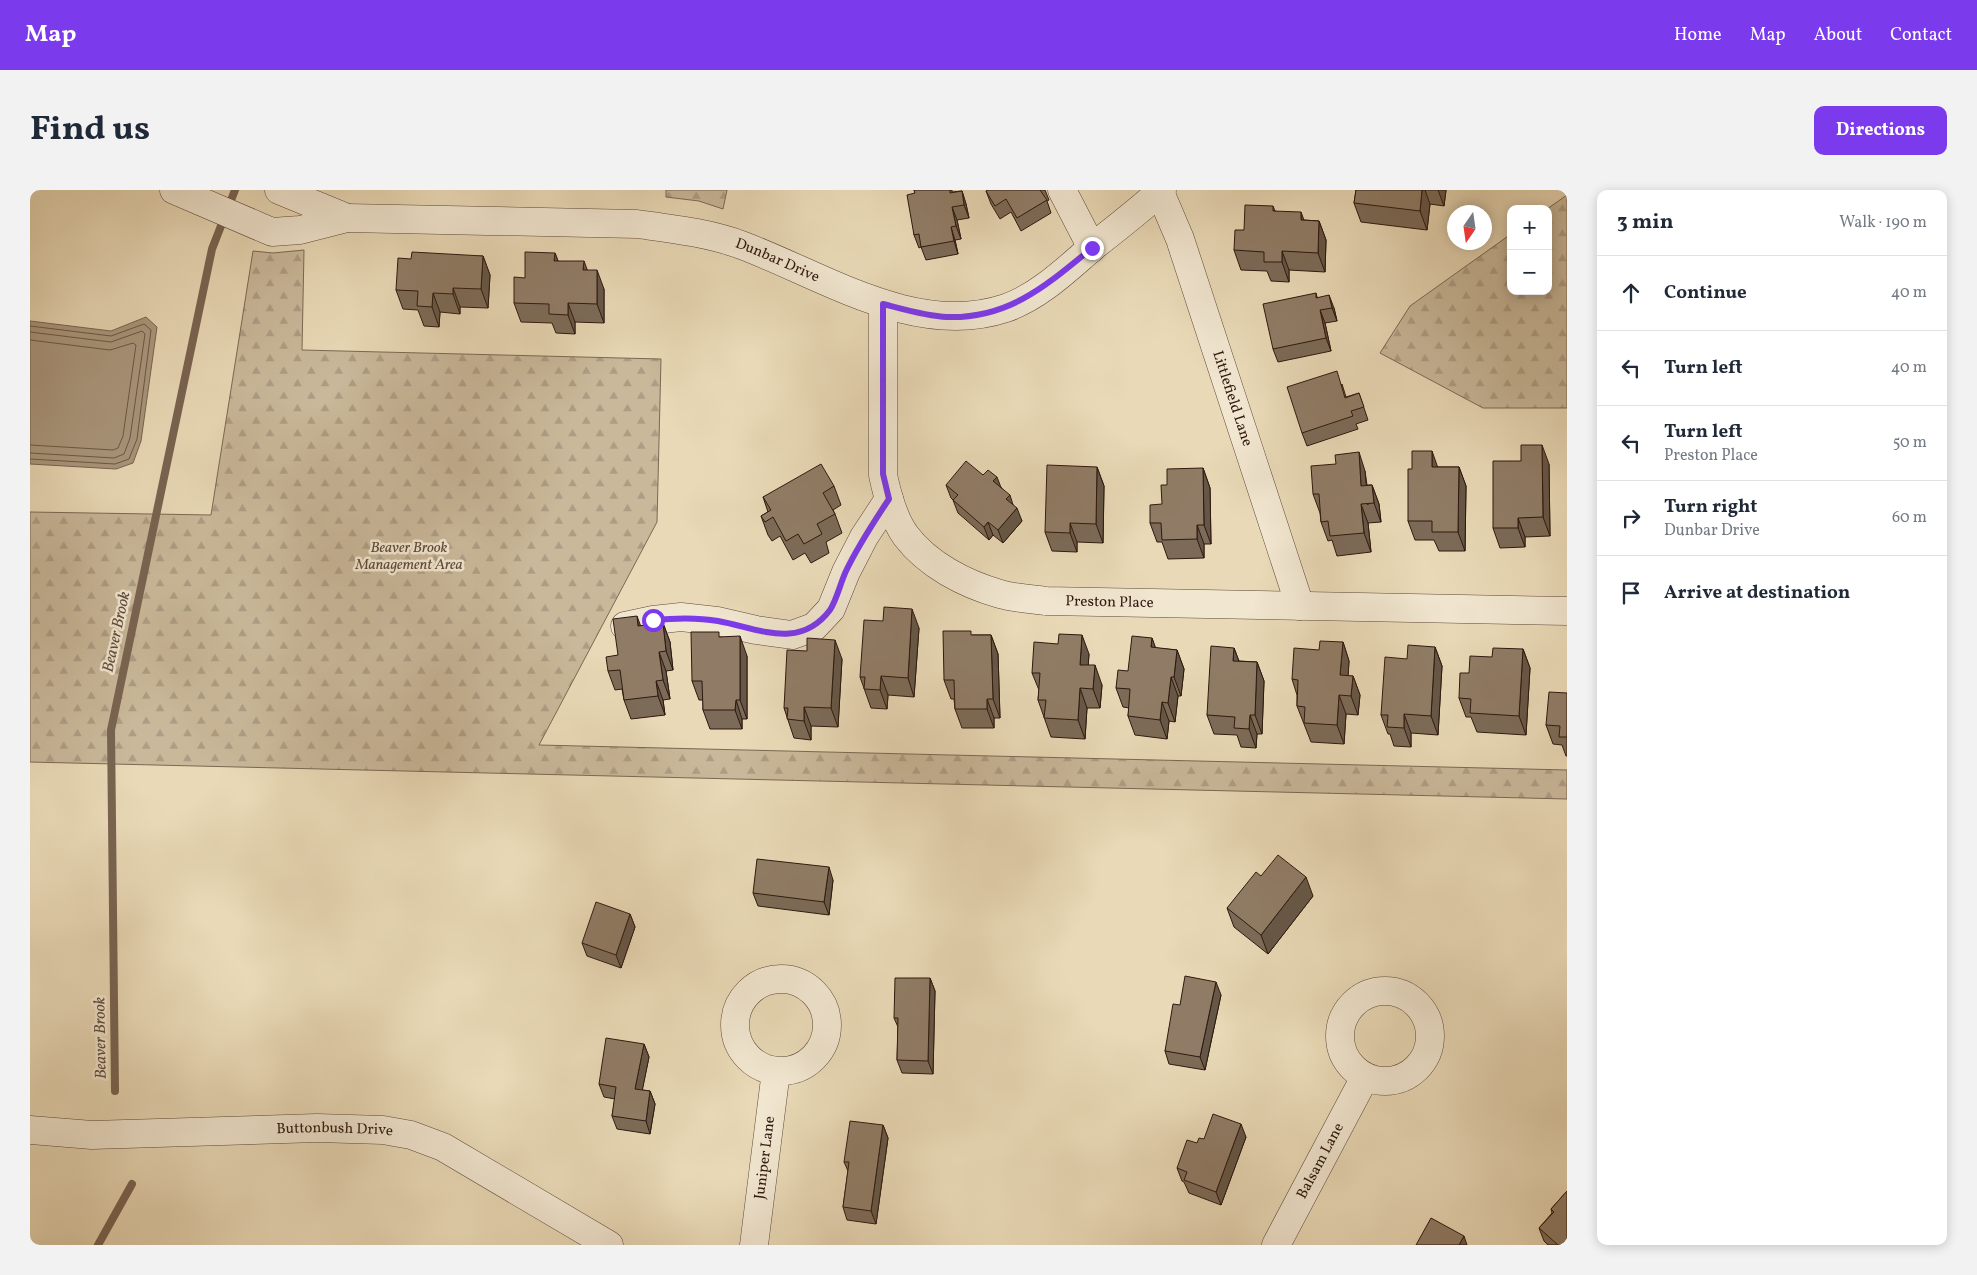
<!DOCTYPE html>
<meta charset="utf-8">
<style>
:root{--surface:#fff;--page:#f2f2f3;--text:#1f2937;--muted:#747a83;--line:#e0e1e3;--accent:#7c3aed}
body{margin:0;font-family:Vollkorn,serif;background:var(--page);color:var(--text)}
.controls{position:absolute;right:15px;top:15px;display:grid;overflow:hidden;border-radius:10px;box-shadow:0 2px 12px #0003}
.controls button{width:45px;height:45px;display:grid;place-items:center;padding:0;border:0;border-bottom:1px solid var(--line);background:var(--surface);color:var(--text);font:25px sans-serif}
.compass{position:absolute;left:1417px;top:15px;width:45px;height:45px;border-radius:50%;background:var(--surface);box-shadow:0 2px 12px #0003;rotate:193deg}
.stop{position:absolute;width:15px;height:15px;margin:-11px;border:4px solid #7c3aed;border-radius:50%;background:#fff}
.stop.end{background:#7c3aed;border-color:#fff;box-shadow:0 1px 5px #0008}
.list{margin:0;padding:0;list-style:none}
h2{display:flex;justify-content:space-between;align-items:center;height:65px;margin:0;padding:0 20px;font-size:21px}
h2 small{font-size:16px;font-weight:400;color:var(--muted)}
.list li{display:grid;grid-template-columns:32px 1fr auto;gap:15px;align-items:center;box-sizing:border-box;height:75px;padding:0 20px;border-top:1px solid var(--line)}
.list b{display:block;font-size:19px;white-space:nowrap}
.list p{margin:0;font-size:16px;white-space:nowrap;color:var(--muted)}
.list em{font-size:16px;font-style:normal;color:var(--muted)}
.icon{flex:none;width:28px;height:28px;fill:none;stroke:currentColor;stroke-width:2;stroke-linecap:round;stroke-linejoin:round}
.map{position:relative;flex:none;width:1537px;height:1055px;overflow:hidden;border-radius:10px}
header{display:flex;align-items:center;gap:30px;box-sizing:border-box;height:70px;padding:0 25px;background:var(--accent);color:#fff}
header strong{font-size:24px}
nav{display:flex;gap:28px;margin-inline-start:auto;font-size:18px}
.intro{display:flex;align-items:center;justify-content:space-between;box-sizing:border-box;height:120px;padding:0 30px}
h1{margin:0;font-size:35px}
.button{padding:12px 22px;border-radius:10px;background:var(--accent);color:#fff;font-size:18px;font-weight:700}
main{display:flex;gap:30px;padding:0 30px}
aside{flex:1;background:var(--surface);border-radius:10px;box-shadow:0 2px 12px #0003}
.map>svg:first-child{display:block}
.forest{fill:url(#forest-firs);stroke:#7c6854}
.water{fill:#aa977d;stroke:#796451}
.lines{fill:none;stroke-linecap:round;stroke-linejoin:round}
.shore{stroke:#6c5846;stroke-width:1}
.stream{stroke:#796451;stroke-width:8}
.minor-casing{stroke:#5e4839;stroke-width:29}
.minor{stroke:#f1e6d0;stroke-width:28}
.wall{fill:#7c6b58;stroke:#2f180f}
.shaded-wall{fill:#655747;stroke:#2f180f}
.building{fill:#907c66;stroke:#2f180f}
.route{stroke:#7c3aed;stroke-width:6}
.labels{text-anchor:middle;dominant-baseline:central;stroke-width:5;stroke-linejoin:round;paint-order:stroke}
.street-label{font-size:15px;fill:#2f180f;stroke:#f1e6d0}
.park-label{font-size:15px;font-style:italic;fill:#5d4839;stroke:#f1e6d0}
.water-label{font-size:16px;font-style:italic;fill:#604b3b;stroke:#f1e6d0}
</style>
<header>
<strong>Map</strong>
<nav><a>Home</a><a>Map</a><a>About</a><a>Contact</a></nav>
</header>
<div class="intro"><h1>Find us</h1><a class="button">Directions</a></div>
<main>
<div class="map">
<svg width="1537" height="1055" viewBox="0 0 1537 1055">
<defs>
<pattern id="forest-firs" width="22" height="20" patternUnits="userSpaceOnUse" patternTransform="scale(1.25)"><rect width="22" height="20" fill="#c9b89a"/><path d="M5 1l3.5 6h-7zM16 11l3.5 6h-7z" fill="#ad9d84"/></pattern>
</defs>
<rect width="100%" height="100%" fill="#e9d9b6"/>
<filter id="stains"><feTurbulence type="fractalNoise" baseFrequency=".004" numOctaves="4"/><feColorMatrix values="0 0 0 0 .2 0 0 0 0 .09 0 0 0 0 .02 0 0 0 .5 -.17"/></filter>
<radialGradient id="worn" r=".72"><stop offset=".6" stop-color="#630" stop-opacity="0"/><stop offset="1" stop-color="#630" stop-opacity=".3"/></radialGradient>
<!-- forest -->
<g class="forest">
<path d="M636 0H697L693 19 669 11 636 7Z"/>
<path d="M1537 5V218H1453L1350 163 1380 116 1481 44V101H1518L1517 19Z"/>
<path d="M274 60 272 160 631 169 627 332 509 555 1537 580V609L0 572V322L181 325 223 61 243 63Z"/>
</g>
<!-- water -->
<path class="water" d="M116 127 127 137 111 251 103 273 86 279 0 274V131L81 141Z"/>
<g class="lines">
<!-- shore -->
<g class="shore">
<path d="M0 136 81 146 114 134 121 140 107 249 99 269 85 274 0 269"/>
<path d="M0 142 81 152 112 141 115 144 100 248 94 264 84 268 0 263"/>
<path d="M0 150 80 160 103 153 106 155 93 246 88 258 83 260 0 255"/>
</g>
<!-- stream -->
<g class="stream">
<path d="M85 901 81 540 182 59 205 0"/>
<path d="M68 1055 102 994"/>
</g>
<!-- minor casing -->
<g class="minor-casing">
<g id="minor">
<path id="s1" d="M144 0 242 42 270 40 317 28 607 34C643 39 680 43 714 56 795 87 887 148 976 118 1010 106 1038 78 1065 55 1088 37 1111 19 1132 0"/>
<path d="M249 0 317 28"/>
<path d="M1032 0 1062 58"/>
<path id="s2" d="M1130 2 1150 49 1270 416"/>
<path id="s3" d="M853 114V285C857 304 864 330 876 346 898 375 935 394 970 404 984 408 1001 409 1016 411L1537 421"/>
<path d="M595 436 623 430 651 427 687 431 726 440 762 445 784 437 801 419 816 382 834 347 859 309"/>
<circle cx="751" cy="835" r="46"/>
<circle cx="1355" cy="846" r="45"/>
<path id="s4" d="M0 940 62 945 287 938 353 940 381 945 413 957 579 1055"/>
<path id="s5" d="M724 1055 746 881"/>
<path id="s6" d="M1246 1055 1335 887"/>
</g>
</g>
<!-- minor -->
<use href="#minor" class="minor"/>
</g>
<!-- wall -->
<g class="wall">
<path d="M884 0H922V2L932 1 936 14 939 28 927 30 931 49 925 50 928 64 896 70 891 57 889 58 884 45 885 3Z"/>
<path d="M958 0H1015L1019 10 1017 11 1021 23 991 41 981 22 970 29 961 14 956 1Z"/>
<path d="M1326 0H1416L1414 16 1400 14 1397 40 1331 32 1324 13Z"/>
<path d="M1243 16 1245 21 1274 30 1289 31 1296 50 1295 82 1259 80V92L1241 91 1237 81 1211 80 1204 60 1214 40Z"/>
<path d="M525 63 528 71 557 80 574 99V133L545 132V144L526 143 522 133 491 132 484 113 495 88Z"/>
<path d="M453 66 460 85 458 118 430 117V124L410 122 409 137 394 136 388 120 373 119 366 100 381 69Z"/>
<path d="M1286 103 1287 107 1304 118 1307 131 1295 133 1301 161 1248 172 1243 159Z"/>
<path d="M1312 194 1316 207 1329 203 1338 230 1326 234 1328 239 1277 256 1272 243Z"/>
<path d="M1519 274 1520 346 1495 347V357L1470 358 1463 338Z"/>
<path d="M1067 277 1074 296 1073 353 1047 352V362L1022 361 1015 342Z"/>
<path d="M1407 277H1429L1436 296 1435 361H1409L1404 350H1385L1378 331Z"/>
<path d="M1173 278 1180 298 1181 354H1174V368L1138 369 1132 352H1127L1120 333 1132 314Z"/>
<path d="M1335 281 1337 295H1342L1349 314 1351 332 1338 333 1341 362 1307 366 1302 350 1298 351 1291 332 1290 323 1283 304Z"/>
<path d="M953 285 971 297 983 315 992 331 973 353 963 345 959 350 928 323 923 310 921 308 916 295Z"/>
<path d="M804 296 811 315 803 320 805 324 812 343 796 352 799 363 781 373 775 363 763 370 750 346 742 351 738 345 731 326 738 322 733 307Z"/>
<path d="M633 433 640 452 643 480 636 481 640 509 633 510 635 525 601 529 594 510 592 499 585 500 578 481 588 465 611 436Z"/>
<path d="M889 438 884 507 858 505 857 519 841 518 830 487Z"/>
<path d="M942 445H961L968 464 970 528H964V538H932L925 519 924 509H921L914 490Z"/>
<path d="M690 447 717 466V529H712V539H680L673 520V510H669L662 491Z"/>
<path d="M1122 448 1125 458 1147 460 1154 479 1151 506H1148L1145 532 1139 531 1137 549 1105 545 1098 526 1099 518 1093 517 1086 498Z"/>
<path d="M1313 452 1319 471 1318 486H1323L1330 505 1328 525 1316 524 1314 554 1281 552 1267 516V505L1262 489 1289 460Z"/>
<path d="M1405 457 1412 476 1408 545 1381 543V557L1364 556 1360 544H1358L1351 525 1377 469Z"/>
<path d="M1204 458 1209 471 1227 472 1234 491 1232 544H1227L1226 558 1211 557 1207 545 1184 544 1177 525Z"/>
<path d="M1493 459 1500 478 1496 545 1447 542 1441 527H1436L1429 508 1439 483 1462 467Z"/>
<path d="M1059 464 1058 475 1072 495 1070 518H1057L1055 549 1021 547 1008 510 1009 500 1002 483Z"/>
<path d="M812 469 808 537 781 536V550L764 548 754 518Z"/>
<path d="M1537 503V566H1536L1532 555 1523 554 1516 535Z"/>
<path d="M1231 686 1283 706 1238 764 1204 737 1197 718Z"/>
<path d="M803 690 799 725 728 716 723 703Z"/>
<path d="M600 724 605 737 591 778 557 766 552 753Z"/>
<path d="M900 788 905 801 903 884 872 883 867 870 868 837 864 828Z"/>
<path d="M1191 805 1175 880 1139 874 1135 861 1150 815Z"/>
<path d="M614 854 619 867 612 900 620 901 625 914 620 944 587 939 582 926 585 909 574 907 569 894Z"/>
<path d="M853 935 858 948 846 1034 817 1030 813 1017 818 981 814 972Z"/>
<path d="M1216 947 1191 1015 1159 1003 1154 992 1152 991 1147 978 1174 949Z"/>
<path d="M1537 1001V1055H1518L1514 1051 1509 1038 1522 1023 1521 1019Z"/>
</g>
<!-- shaded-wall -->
<g class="shaded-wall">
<path d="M1392 0H1395L1400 14 1397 40 1390 21Z"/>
<path d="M1408 0H1416L1414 16Z"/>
<path d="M932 1 936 14 939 28 934 15Z"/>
<path d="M922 17 927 30 931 49 926 36Z"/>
<path d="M1271 22 1278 41 1271 30Z"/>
<path d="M1289 31 1296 50 1295 82 1288 63Z"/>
<path d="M921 37 925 50 928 64 924 51Z"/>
<path d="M1252 61 1259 80V92L1252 72Z"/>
<path d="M525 63 532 82 524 71Z"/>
<path d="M453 66 460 85 458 118 451 99Z"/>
<path d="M554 71 561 90 553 80Z"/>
<path d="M567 80 574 99V133L567 114Z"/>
<path d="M423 98 430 117V124L423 104Z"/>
<path d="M403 103 410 122 409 137 402 117Z"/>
<path d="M1299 105 1304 118 1307 131 1302 118Z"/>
<path d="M538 113 545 132V144L538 125Z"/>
<path d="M1290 120 1295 133 1301 161 1296 148Z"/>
<path d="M1512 255 1519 274 1520 346 1513 327Z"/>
<path d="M1402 261 1409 281 1402 277Z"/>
<path d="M1329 262 1335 281 1338 315 1331 296Z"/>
<path d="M1067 277 1074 296 1073 353 1066 334Z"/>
<path d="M1429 277 1436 296 1435 361 1428 342Z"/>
<path d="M1173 278 1180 298 1181 354 1174 335Z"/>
<path d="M967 287 972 300 963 291Z"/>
<path d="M1342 295 1349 314 1351 332 1344 313Z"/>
<path d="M980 305 984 318 976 309Z"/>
<path d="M1331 314 1338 333 1341 362 1334 343Z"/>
<path d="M987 318 992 331 973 353 968 340Z"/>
<path d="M1488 328 1495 347V357L1488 338Z"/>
<path d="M958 332 963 345 959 350 954 337Z"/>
<path d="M1040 333 1047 352V362L1040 343Z"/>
<path d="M1167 335 1174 354V368L1167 349Z"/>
<path d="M882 419 889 438 884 507 878 488Z"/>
<path d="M607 426 614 445 608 436Z"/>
<path d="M633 433 640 452 643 480 636 461Z"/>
<path d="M961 445 968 464 970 528 963 509Z"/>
<path d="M1052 445 1059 464 1057 494 1050 475Z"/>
<path d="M710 446 717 466V529L710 510Z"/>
<path d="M1122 448 1129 467 1121 457Z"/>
<path d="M805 450 812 469 808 537 801 518Z"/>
<path d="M1313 452 1319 471 1317 504 1310 485Z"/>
<path d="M1405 457 1412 476 1408 545 1401 526Z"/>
<path d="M1204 458 1211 477 1203 471Z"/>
<path d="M1493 459 1500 478 1496 545 1489 526Z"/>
<path d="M1147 460 1154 479 1151 506 1144 487Z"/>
<path d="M629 462 636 481 640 509 633 490Z"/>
<path d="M1227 472 1234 491 1232 544 1225 525Z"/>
<path d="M1065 475 1072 495 1070 518 1063 499Z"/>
<path d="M851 486 858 505 857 519 850 500Z"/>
<path d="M1323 486 1330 505 1328 525 1321 506Z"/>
<path d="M1141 487 1148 506 1145 532 1138 513Z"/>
<path d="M626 491 633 510 635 525 628 506Z"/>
<path d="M1050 498 1057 518 1055 549 1048 530Z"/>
<path d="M1309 505 1316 524 1314 554 1307 535Z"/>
<path d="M957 509 964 528V538L957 519Z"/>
<path d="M706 510 712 529V539L705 520Z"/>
<path d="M1132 512 1139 531 1137 549 1130 530Z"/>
<path d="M774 517 781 536V550L774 531Z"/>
<path d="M1374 524 1381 543V557L1374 538Z"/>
<path d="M1220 525 1227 544 1226 558 1219 539Z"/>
<path d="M799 677 803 690 799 725 794 712Z"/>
<path d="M1276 687 1283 706 1238 764 1231 745Z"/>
<path d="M600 724 605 737 591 778 586 765Z"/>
<path d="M900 788 905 801 903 884 898 871Z"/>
<path d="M1186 792 1191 805 1175 880 1170 867Z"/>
<path d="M614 854 619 867 610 912 605 899Z"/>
<path d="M620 901 625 914 620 944 616 931Z"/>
<path d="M1211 934 1216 947 1191 1015 1186 1002Z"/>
<path d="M853 935 858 948 846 1034 841 1021Z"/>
<path d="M1434 1046 1437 1055H1429Z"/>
</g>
<!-- building -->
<g class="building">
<path d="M884 0H920V3L932 1 934 15 922 17 926 36 921 37 924 51 891 57 889 44 884 45 877 5 885 3Z"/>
<path d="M958 0H1010L1017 10 987 28 976 9 965 16 956 1Z"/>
<path d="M1326 0H1392L1390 21 1324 13Z"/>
<path d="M1215 15 1243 16V21L1271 22V30L1289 31 1288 63 1252 61V72H1234V62L1204 60 1205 40H1214Z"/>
<path d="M382 62 453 66 451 99 423 98V104L403 103 402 117 387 116 388 101 366 100 368 68 381 69Z"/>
<path d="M495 62 525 63 524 71H554L553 80H567V114L538 113V125L519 124V114L484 113V87L495 88Z"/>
<path d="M1286 103V108L1299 105 1302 118 1290 120 1296 148 1243 159 1233 114Z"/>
<path d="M1307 181 1315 208 1329 203 1334 217 1321 221 1323 226 1272 243 1257 197Z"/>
<path d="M1491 255H1512L1513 327 1488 328V338H1463V271H1491Z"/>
<path d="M1382 261H1402V277H1429L1428 342H1402V331H1378V279H1382Z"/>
<path d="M1329 262 1331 296 1342 295 1344 313 1331 314 1334 343 1300 346 1298 331 1291 332 1289 304H1283L1281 276 1306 274 1305 265Z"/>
<path d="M936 271 953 285 958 280 967 287 963 291 980 305 976 309 987 318 968 340 958 332 954 337 923 310 928 305 916 295Z"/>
<path d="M791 274 804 296 793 303 805 324 787 334 792 344 774 354 768 344 756 351 743 327 735 332 731 326 741 320 733 307Z"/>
<path d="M1017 275 1067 277 1066 334 1040 333V343L1015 342Z"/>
<path d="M1173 278 1174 335H1167V349L1132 350 1131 333H1120V315L1132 314 1131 295H1137V279Z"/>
<path d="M854 417 882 419 878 488 851 486 850 500 834 499 835 487H830L834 430 853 431Z"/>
<path d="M607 426 608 436 633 433 636 461 629 462 633 490 626 491 628 506 594 510 590 480 578 481 576 467 588 465 583 429Z"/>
<path d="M913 441H941V445H961L963 509H957V519H925L924 490H914Z"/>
<path d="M661 442H689V447L710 446V510H706L705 520H673L672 491H662Z"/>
<path d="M1029 444 1052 445 1050 475H1065L1063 499 1050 498 1048 530 1014 528 1016 510H1008L1010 483H1002L1004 452 1028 454Z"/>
<path d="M1102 446 1122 448 1121 457 1147 460 1144 487H1141L1138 513 1132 512 1130 530 1098 526 1100 499 1086 498 1088 480 1098 481Z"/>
<path d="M777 448 805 450 801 518 774 517V531L757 529 758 518H754L757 460 777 461Z"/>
<path d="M1290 451 1313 452 1310 485 1323 486 1321 506 1309 505 1307 535 1274 533 1275 517 1267 516 1268 490 1262 489 1264 458 1289 460Z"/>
<path d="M1378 455 1405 457 1401 526 1374 524V538L1357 537 1358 525H1351L1355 467 1377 469Z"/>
<path d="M1181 456 1204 458 1203 471 1227 472 1225 525H1220L1219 539 1204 538 1205 527 1177 525Z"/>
<path d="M1463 458 1493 459 1489 526 1440 523 1441 509 1429 508 1430 483H1439L1440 466 1462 467Z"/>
<path d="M1519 502 1537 503V547H1529L1530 536 1516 535Z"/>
<path d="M1248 665 1276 687 1231 745 1197 718 1226 682 1231 686Z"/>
<path d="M727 669 799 677 794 712 723 703Z"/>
<path d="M566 712 600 724 586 765 552 753Z"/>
<path d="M1155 786 1186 792 1170 867 1135 861 1143 814 1150 815Z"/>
<path d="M865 788H900L898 871 867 870 868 828H864Z"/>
<path d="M576 848 614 854 605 899 620 901 616 931 582 926 586 897 569 894Z"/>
<path d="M1183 924 1211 934 1186 1002 1154 990 1157 982 1147 978 1157 950 1167 953 1169 948 1174 949Z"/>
<path d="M820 931 853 935 841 1021 813 1017 819 972H814Z"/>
<path d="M1537 1001V1053L1535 1055H1528L1509 1038 1524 1022 1521 1019Z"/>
<path d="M1401 1028 1434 1046 1429 1055H1386Z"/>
</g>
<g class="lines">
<!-- route -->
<path class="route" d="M623 430C645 428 666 427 688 431 728 438 769 461 800 420 807 409 810 394 816 381 828 356 843 333 859 309L853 284V114C873 119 895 126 917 127 979 129 1017 95 1062 58"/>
</g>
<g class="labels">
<!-- street labels -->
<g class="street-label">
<text stroke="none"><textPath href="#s1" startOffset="619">Dunbar Drive</textPath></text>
<text stroke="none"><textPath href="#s2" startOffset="219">Littlefield Lane</textPath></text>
<text stroke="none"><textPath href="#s3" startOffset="459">Preston Place</textPath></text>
<text stroke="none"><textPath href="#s4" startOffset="305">Buttonbush Drive</textPath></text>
<text stroke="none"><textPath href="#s5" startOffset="88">Juniper Lane</textPath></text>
<text stroke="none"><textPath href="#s6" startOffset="95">Balsam Lane</textPath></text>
</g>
<!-- park labels -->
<g class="park-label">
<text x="379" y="358">Beaver Brook<tspan x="379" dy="17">Management Area</tspan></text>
</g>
<!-- water labels -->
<g class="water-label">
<text transform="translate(87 442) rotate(-78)">Beaver Brook</text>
<text transform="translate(71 848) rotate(-91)">Beaver Brook</text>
</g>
</g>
<rect width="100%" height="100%" filter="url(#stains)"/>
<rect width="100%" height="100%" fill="url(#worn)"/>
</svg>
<div class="controls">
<button>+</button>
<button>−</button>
</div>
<svg class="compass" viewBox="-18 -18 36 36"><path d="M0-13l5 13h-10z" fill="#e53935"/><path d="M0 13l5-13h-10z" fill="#747a83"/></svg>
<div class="stop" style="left:623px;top:430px"></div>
<div class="stop end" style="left:1062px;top:58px"></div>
</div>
<aside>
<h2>3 min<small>Walk · 190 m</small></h2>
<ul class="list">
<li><svg class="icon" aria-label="ahead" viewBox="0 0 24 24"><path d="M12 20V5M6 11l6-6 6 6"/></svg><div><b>Continue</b></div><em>40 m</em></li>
<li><svg class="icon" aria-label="left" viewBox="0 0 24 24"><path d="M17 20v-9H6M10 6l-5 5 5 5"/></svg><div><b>Turn left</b></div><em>40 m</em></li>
<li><svg class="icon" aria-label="left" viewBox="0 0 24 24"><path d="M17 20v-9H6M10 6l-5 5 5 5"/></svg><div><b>Turn left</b><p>Preston Place</p></div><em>50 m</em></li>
<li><svg class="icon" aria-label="right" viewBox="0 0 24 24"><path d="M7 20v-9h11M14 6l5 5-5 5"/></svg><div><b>Turn right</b><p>Dunbar Drive</p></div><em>60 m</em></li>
<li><svg class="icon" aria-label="arrive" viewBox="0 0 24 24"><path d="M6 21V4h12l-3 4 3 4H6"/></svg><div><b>Arrive at destination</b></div></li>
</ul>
</aside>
</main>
